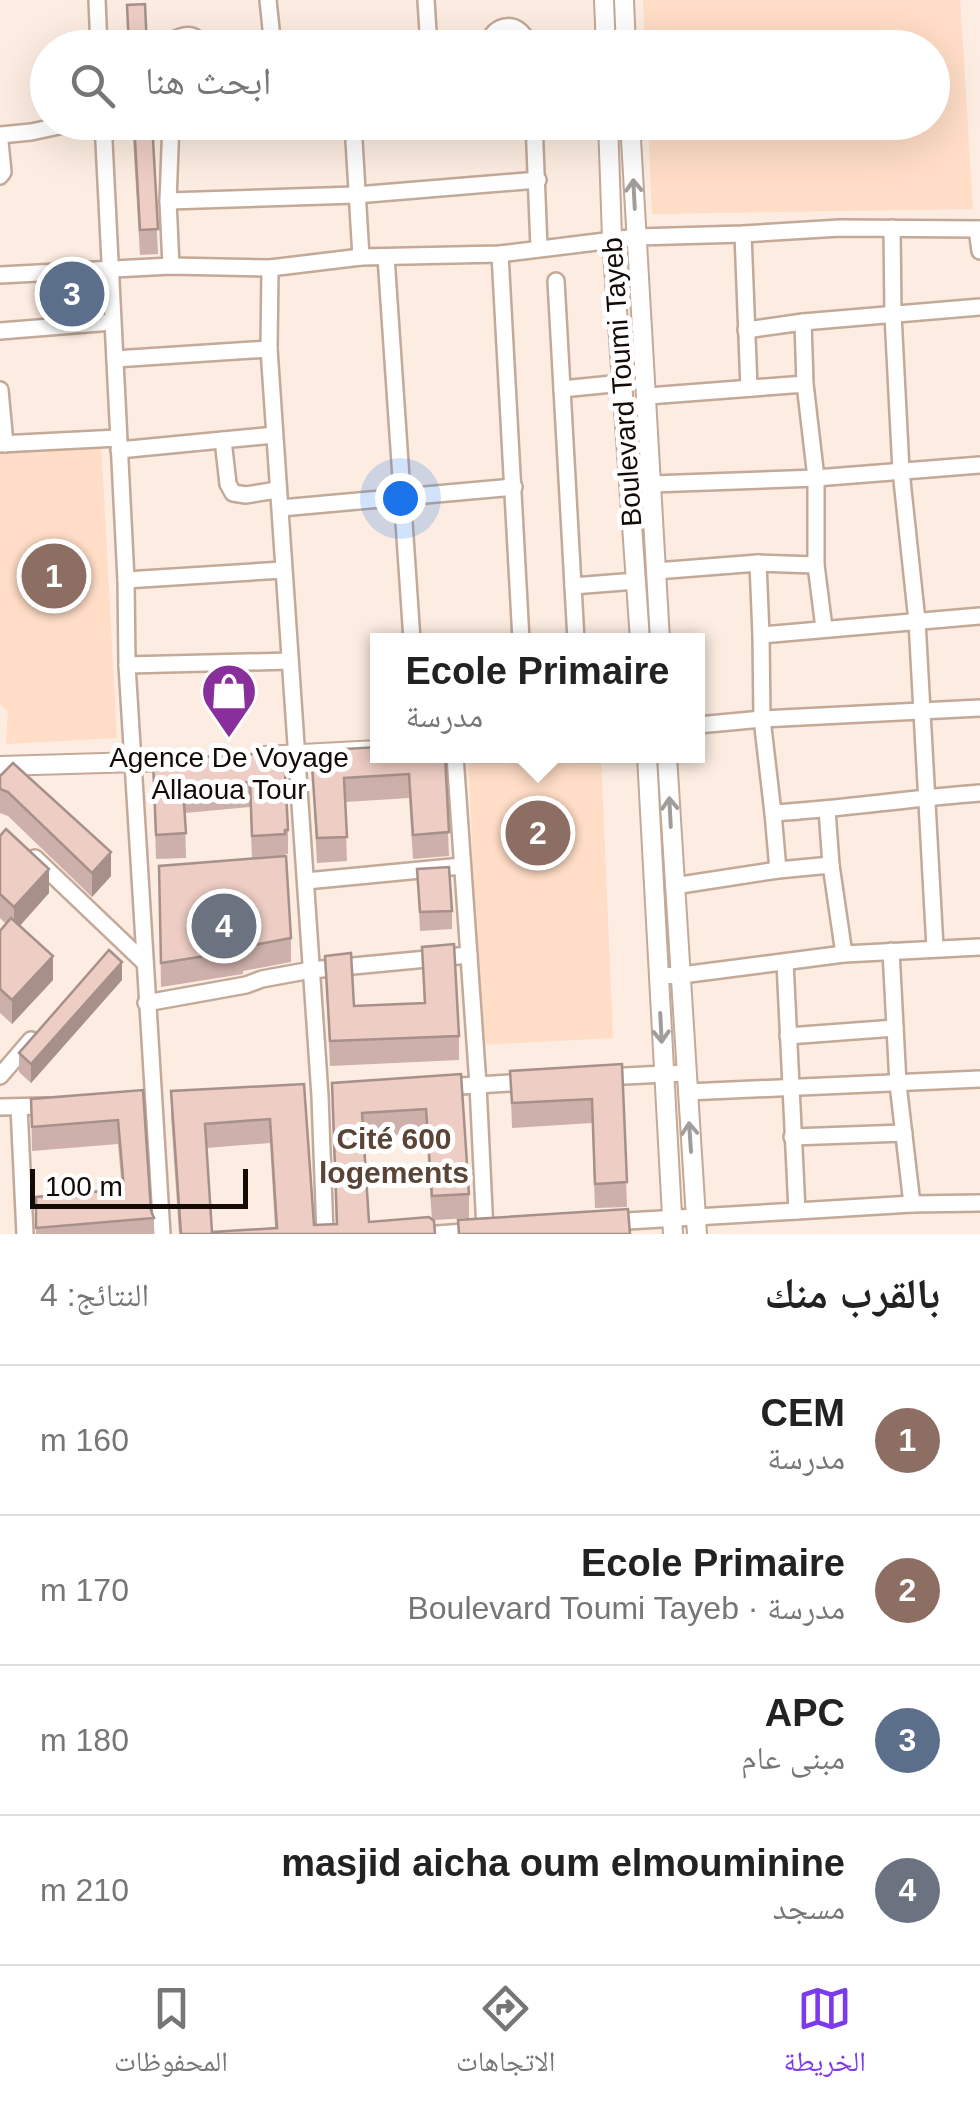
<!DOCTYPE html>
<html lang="ar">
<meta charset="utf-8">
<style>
:root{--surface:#fff;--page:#f6f6f6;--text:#222;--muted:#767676;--line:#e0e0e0;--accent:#7c3aed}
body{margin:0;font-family:Helvetica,"Noto Naskh Arabic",sans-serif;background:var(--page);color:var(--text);direction:rtl}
.scale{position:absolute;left:30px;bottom:25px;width:218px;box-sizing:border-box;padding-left:10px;border:5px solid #140b06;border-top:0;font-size:28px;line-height:35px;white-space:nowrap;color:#140b06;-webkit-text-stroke:8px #fff;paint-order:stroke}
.you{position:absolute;left:400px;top:498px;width:35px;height:35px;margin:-25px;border:8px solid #fff;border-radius:50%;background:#1a73e8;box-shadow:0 0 0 15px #1a73e833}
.badge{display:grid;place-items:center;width:65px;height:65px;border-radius:50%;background:var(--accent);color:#fff;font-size:32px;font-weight:700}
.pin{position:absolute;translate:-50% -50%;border:5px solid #fff;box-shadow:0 2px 10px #0006}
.popup{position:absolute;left:370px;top:633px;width:335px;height:130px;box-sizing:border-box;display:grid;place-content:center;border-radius:0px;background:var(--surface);filter:drop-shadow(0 2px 8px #0005);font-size:32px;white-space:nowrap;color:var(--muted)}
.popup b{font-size:38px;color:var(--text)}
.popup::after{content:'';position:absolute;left:50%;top:100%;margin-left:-20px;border:20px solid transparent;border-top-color:var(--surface)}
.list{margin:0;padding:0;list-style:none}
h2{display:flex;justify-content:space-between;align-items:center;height:130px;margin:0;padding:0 40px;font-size:42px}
h2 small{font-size:32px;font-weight:400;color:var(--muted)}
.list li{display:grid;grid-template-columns:65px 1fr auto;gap:30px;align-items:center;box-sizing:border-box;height:150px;padding:0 40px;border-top:2px solid var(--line)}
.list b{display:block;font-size:38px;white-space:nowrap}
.list p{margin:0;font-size:32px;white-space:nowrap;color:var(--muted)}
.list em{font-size:32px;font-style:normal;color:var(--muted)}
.icon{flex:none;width:55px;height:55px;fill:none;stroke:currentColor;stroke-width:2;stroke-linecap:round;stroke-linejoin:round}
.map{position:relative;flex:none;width:980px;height:1234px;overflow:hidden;direction:ltr}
.search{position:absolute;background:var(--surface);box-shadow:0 10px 40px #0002;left:30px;right:30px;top:30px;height:110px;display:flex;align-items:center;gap:25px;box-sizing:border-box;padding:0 35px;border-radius:55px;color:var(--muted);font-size:38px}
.sheet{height:730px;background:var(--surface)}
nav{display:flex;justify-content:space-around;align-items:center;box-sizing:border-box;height:140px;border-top:2px solid var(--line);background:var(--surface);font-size:28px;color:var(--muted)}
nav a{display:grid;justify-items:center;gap:5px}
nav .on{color:var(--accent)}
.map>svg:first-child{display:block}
.built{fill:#ffddc6}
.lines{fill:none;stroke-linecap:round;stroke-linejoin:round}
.minor-casing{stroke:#c3a998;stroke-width:20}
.major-casing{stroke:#c3a998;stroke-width:22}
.minor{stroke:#fff;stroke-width:15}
.major{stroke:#fff;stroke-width:18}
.wall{fill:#ccb0a9;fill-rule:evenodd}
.shaded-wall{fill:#a69089}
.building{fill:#edcdc4;stroke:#a69089;stroke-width:2.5;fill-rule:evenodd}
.oneway{stroke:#a19d9b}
.labels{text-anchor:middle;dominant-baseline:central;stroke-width:10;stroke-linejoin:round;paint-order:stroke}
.street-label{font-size:28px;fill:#140b06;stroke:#fff}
.poi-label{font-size:28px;fill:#140b06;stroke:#fff}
.neighbourhood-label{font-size:30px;font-weight:bold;fill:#5a4436;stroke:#fff}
</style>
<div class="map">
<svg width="980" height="1234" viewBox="0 0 980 1234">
<rect width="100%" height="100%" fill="#fcece1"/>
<!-- built -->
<g class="built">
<path d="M643 0H960L973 209 652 214 648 123 932 122V48L645 47Z"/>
<path d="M101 440 117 738 6 744 8 711 0 704V448Z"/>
<path d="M492 756H601L613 1038 481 1045 468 757Z"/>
</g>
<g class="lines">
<!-- minor casing -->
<g class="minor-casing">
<g id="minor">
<path d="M97 0 99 48"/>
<path d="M268 0 273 48"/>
<path d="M426 0 429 48"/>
<path d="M167 48C174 35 198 28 201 48"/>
<path d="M487 48C492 20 523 19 529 48"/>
<path d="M103 122 126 580 127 665 162 1234"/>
<path d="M171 122 168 201 171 266"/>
<path d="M324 122 360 123"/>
<path d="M534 122 539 248"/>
<path d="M353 124 361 257"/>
<path d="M0 135 31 132 78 122"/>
<path d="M0 142 3 172 0 176"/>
<path d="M168 201 356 195 538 180"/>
<path d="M892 228 893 315 901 471 917 621 935 948"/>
<path d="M977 229 980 251"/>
<path d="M743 234 749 388"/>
<path d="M500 254 521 640"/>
<path d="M386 257 412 640"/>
<path d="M270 268 269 349 320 1096 325 1234"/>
<path d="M0 275 171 266 270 268 361 257 500 254 637 237 743 234 840 228 980 229"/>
<path d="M556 281 576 640"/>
<path d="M746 330 803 322"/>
<path d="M0 331 112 322"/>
<path d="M115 359 269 349"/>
<path d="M805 384 803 322 980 307"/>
<path d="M562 389 622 383"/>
<path d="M0 390 5 444"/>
<path d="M648 396 805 384 816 478V565L758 563"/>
<path d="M223 440 228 484 233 493 246 495 277 490"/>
<path d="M0 444 118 438"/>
<path d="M119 450 274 435"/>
<path d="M652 484 816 478 980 465"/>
<path d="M281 508 514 487"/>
<path d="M816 565 824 628"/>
<path d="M656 571 758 563 761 635"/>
<path d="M126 580 283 570"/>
<path d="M573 586 636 581"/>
<path d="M980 616 761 635 762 719 773 813C843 809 911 798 980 793"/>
<path d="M127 665 290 661"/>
<path d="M698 725 762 719 980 708"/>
<path d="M455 756 478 1085 485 1231"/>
<path d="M827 810 831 865 844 954"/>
<path d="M773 813 778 870"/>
<path d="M35 858 144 962"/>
<path d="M306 881 462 866"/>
<path d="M674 886 778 870 831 865"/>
<path d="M891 951 898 1084 912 1204"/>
<path d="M658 976 682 975 844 954 980 947"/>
<path d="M146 1003 246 985 262 979 311 970 469 955"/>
<path d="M788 1036 895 1028"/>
<path d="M0 1076 31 1040"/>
<path d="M605 1077 685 1073"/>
<path d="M445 1087 527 1082"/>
<path d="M687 1092 980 1079"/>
<path d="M0 1107 47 1106"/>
<path d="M19 1107 25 1234"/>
<path d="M792 1137 904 1133"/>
<path d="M797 1211 912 1204 980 1203"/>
<path d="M610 1222 797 1211 785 962"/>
<path d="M437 1234 478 1231"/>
</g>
</g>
<!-- major casing -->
<g class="major-casing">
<g id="major">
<path d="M604 0 606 48"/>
<path d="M624 0 626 48"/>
<path d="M608 122 612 238 640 640"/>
<path d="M630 122 660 640"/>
<path d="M264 756 378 750"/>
<path d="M647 756 673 1234"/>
<path d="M667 756 697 1234"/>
<path d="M0 766 173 761"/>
</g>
</g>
<!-- minor -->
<use href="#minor" class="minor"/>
<!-- major -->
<use href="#major" class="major"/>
</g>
<!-- wall -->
<g class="wall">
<path d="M132 122H152L158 254 140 255Z"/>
<path d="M94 286V305L50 309V291Z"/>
<path d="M311 751 445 756 449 856 413 859 409 798 345 802 347 861 317 863Z"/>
<path d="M284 752 288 830V854H285V857L291 938V962L243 971V974L161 987 159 866 252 859 250 807 185 813 186 858 156 859 153 760Z"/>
<path d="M0 776 111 876 92 897 8 816 0 813Z"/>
<path d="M0 836 49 893 20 926 53 980 12 1024 0 1013V931L6 924 0 918Z"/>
<path d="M417 869 452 911V929L420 931Z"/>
<path d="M422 947 459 1036V1060L330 1066 325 956 354 1006 424 1003Z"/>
<path d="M122 980 31 1083 19 1072V1053Z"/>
<path d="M622 1064 627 1207 595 1208 592 1123 512 1128 510 1071Z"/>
<path d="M461 1074 469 1194V1218L434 1220 435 1234H179L171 1115V1091L304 1084 314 1225 336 1224 332 1083ZM426 1133 432 1220 369 1222 363 1137ZM270 1143 275 1228 212 1232 206 1148Z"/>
<path d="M143 1090 151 1211 154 1218V1234H36V1197L122 1190 118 1144 32 1151 31 1099Z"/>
</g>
<!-- shaded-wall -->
<g class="shaded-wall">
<path d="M111 852V876L92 897V873Z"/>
<path d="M49 869V893L14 932V907Z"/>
<path d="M53 956V980L12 1024V1000Z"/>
<path d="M122 962V980L31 1083V1064Z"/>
</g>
<!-- building -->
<g class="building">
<path d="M145 4 147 48H129L127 5Z"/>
<path d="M134 122H152L158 229 140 230Z"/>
<path d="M92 263 94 286 50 291 51 265Z"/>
<path d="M378 747V756H445L449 832 413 835 409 774 344 778 347 837 317 838 311 751Z"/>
<path d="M284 752 288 830H285V834L252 836 250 782 183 789 186 833 156 835 153 760Z"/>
<path d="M13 763 111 852 92 873 8 792 0 789V776Z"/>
<path d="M6 829 49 869 14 907 0 894V836Z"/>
<path d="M286 856 291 938 243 947V950L161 963 159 866Z"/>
<path d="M449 867 452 911 420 912 417 869Z"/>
<path d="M11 918 53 956 12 1000 0 989V931Z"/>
<path d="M454 944 459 1036 330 1041 325 956 351 953 354 1006 425 1003 422 947Z"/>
<path d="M109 950 122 962 31 1064 19 1053Z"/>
<path d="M622 1064 627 1182 595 1184 592 1099 512 1103 510 1071Z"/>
<path d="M461 1074 469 1194 432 1196 426 1109 362 1113 369 1222 429 1217 434 1221 435 1234H181L171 1091 304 1084 314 1225 337 1224 332 1083ZM270 1119 277 1228 212 1232 205 1124Z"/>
<path d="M143 1090 151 1211 154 1218 36 1228V1197L124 1189 118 1120 32 1127 31 1099Z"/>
<path d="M628 1209 630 1234H459L458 1220Z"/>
</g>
<!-- one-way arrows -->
<defs><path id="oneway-shaft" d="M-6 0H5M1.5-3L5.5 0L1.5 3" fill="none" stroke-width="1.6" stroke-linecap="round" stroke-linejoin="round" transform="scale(2.5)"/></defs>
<g class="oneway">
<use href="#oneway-shaft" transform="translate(634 194) rotate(-93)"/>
<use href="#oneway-shaft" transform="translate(670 812) rotate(-93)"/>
<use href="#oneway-shaft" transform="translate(661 1028) rotate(87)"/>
<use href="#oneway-shaft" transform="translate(690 1137) rotate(-94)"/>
</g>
<!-- icons -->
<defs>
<g id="shop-pin" transform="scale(2.875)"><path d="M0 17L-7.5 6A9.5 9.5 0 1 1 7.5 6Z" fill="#892f9b" stroke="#fff"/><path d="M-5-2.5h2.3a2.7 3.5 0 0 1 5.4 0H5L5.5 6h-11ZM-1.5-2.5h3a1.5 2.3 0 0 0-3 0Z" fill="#fff"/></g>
</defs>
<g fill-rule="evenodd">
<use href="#shop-pin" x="229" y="691"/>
</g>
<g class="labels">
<!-- street labels -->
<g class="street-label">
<text transform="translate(622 382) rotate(-94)">Boulevard Toumi Tayeb</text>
</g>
<!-- poi labels -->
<g class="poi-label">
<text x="229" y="757">Agence De Voyage<tspan x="229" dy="32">Allaoua Tour</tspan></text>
</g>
<!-- neighbourhood labels -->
<g class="neighbourhood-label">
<text x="394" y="1138">Cité 600<tspan x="394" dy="34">logements</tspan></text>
</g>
</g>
</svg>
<div class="scale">100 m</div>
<div class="you"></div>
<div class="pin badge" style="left:54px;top:576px;background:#8d6e63">1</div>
<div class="pin badge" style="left:538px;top:833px;background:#8d6e63">2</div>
<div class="popup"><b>Ecole Primaire</b>مدرسة</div>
<div class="pin badge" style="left:72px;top:294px;background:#5c6f8a">3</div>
<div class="pin badge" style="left:224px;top:926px;background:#6b7280">4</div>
<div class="search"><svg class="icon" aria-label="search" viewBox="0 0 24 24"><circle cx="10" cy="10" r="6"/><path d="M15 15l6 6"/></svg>ابحث هنا</div>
</div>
<section class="sheet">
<h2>بالقرب منك<small>النتائج: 4</small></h2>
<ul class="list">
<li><span class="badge" style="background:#8d6e63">1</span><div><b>CEM</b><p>مدرسة</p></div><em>160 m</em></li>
<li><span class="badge" style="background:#8d6e63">2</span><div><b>Ecole Primaire</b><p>مدرسة · Boulevard Toumi Tayeb</p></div><em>170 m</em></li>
<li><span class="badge" style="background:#5c6f8a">3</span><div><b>APC</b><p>مبنى عام</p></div><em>180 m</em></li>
<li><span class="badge" style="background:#6b7280">4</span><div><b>masjid aicha oum elmouminine</b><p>مسجد</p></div><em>210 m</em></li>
</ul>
</section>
<nav>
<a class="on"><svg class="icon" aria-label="map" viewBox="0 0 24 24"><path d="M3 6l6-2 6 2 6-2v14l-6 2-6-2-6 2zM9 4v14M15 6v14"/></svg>الخريطة</a>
<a><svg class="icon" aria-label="directions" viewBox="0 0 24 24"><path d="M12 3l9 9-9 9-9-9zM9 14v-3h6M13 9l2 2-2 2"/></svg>الاتجاهات</a>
<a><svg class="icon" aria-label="saved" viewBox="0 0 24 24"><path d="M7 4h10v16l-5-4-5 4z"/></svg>المحفوظات</a>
</nav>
